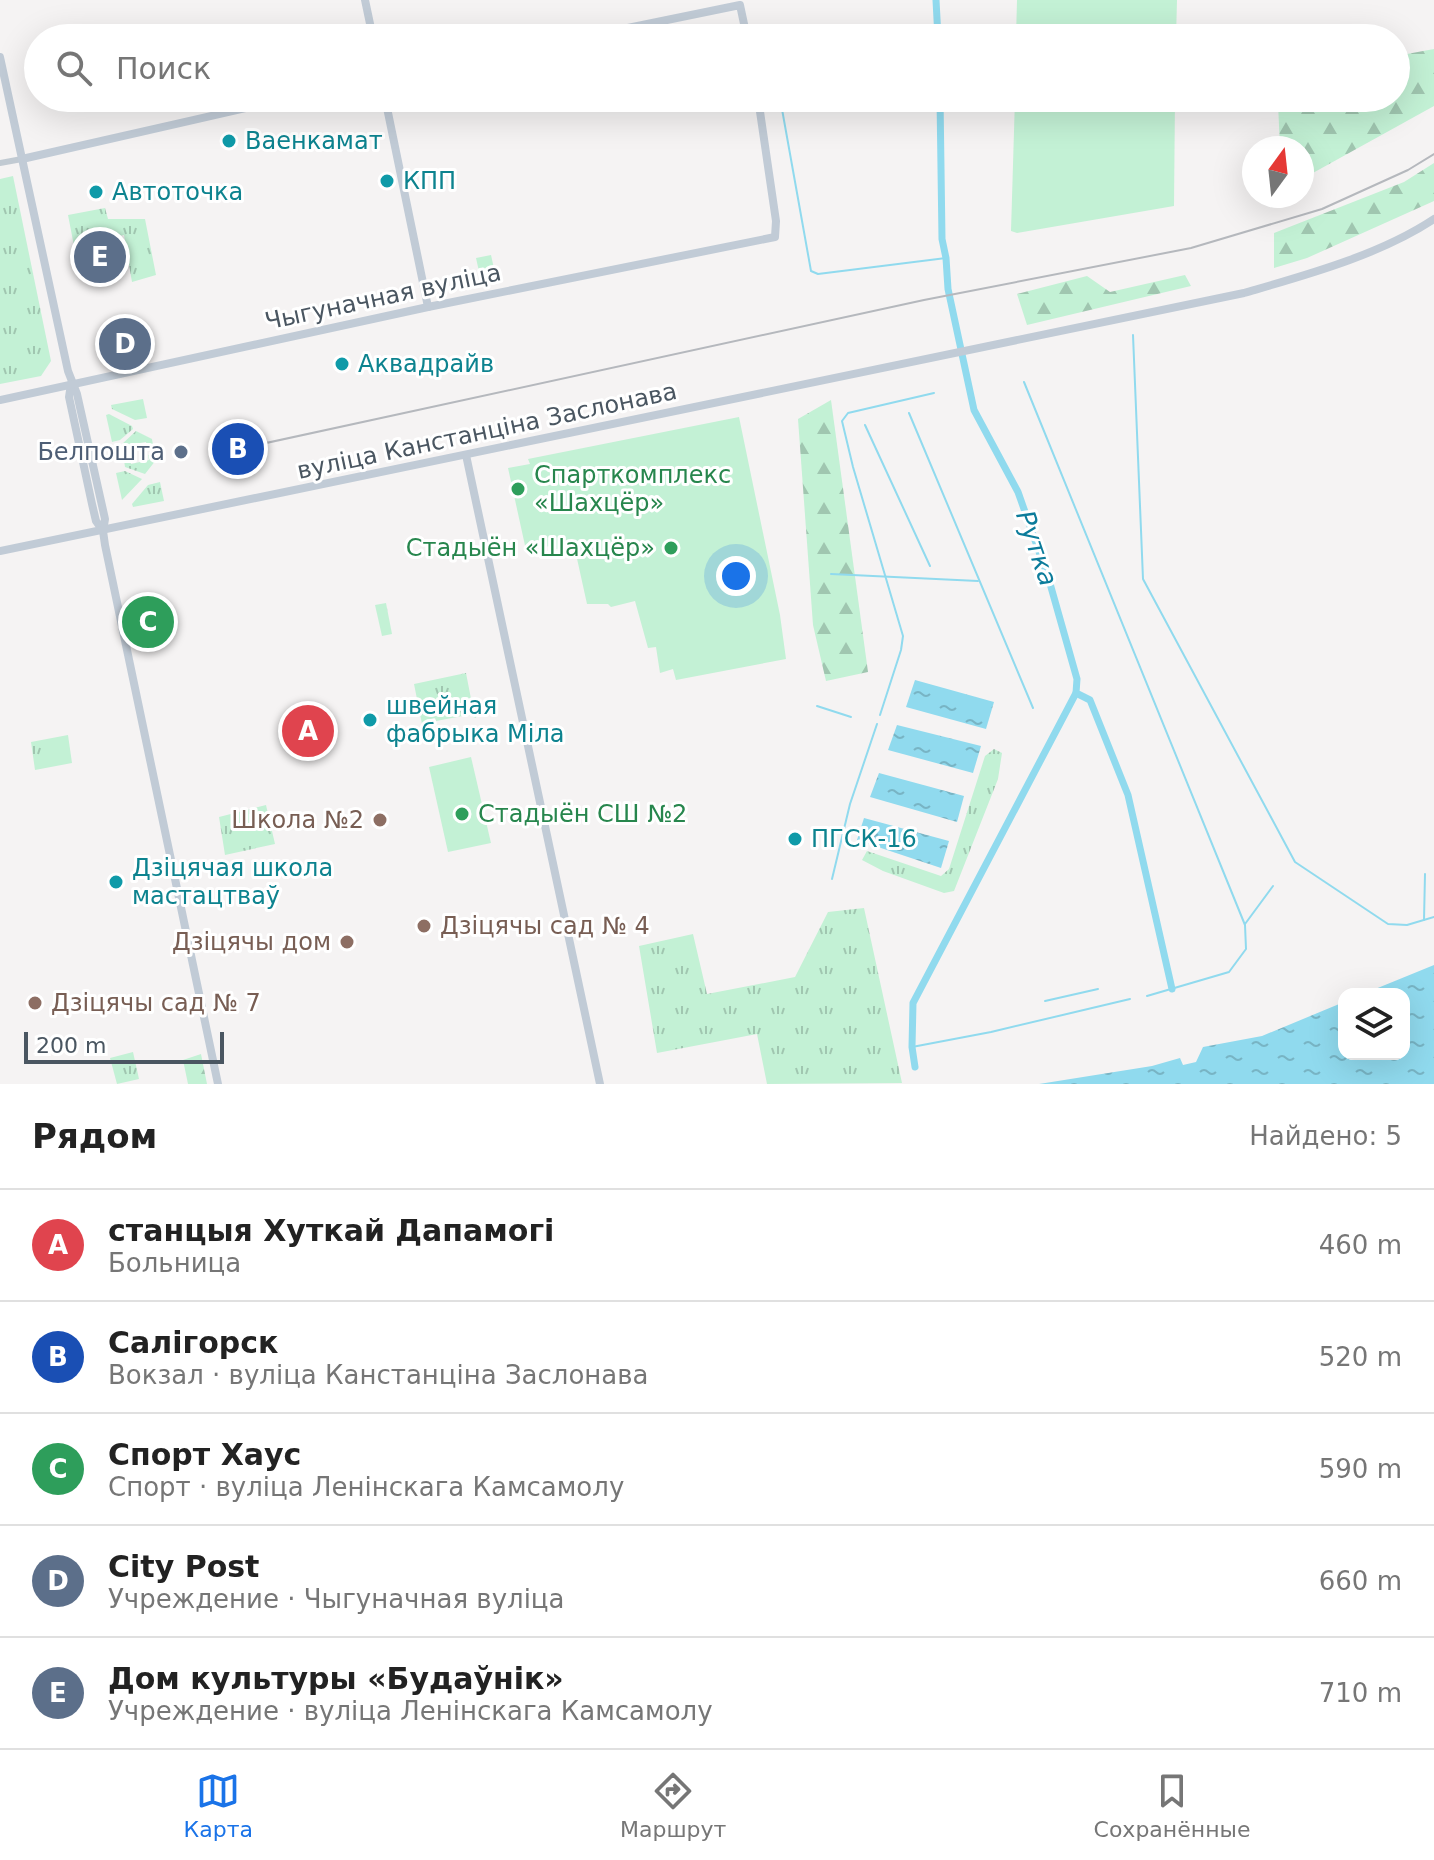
<!DOCTYPE html>
<html lang="ru">
<meta charset="utf-8">
<style>
:root{--surface:#fff;--page:#f2f2f2;--text:#222;--muted:#767676;--line:#e0e0e0;--accent:#1a73e8}
body{margin:0;font-family:"DejaVu Sans",sans-serif;background:var(--page);color:var(--text)}
.controls{position:absolute;right:24px;bottom:24px;display:grid;overflow:hidden;border-radius:16px;box-shadow:0 8px 32px #0002}
.controls button{width:72px;height:72px;display:grid;place-items:center;padding:0;border:0;border-bottom:2px solid var(--line);background:var(--surface);color:var(--text);font:40px sans-serif}
.compass{position:absolute;left:1242px;top:136px;width:72px;height:72px;border-radius:50%;background:var(--surface);box-shadow:0 8px 32px #0002;rotate:15deg}
.scale{position:absolute;left:24px;bottom:20px;width:200px;box-sizing:border-box;padding-left:8px;border:4px solid #4a5661;border-top:0;font-size:22px;line-height:28px;white-space:nowrap;color:#4a5661;-webkit-text-stroke:6px #fff;paint-order:stroke}
.you{position:absolute;left:736px;top:576px;width:28px;height:28px;margin:-20px;border:6px solid #fff;border-radius:50%;background:#1a73e8;box-shadow:0 0 0 12px #1a73e833}
.badge{display:grid;place-items:center;width:52px;height:52px;border-radius:50%;background:var(--accent);color:#fff;font-size:26px;font-weight:700}
.pin{position:absolute;translate:-50% -50%;border:4px solid #fff;box-shadow:0 2px 8px #0006}
.list{margin:0;padding:0;list-style:none}
h2{display:flex;justify-content:space-between;align-items:center;height:104px;margin:0;padding:0 32px;font-size:34px}
h2 small{font-size:26px;font-weight:400;color:var(--muted)}
.list li{display:grid;grid-template-columns:52px 1fr auto;gap:24px;align-items:center;box-sizing:border-box;height:112px;padding:0 32px;border-top:2px solid var(--line)}
.list b{display:block;font-size:30px;white-space:nowrap}
.list p{margin:0;font-size:26px;white-space:nowrap;color:var(--muted)}
.list em{font-size:26px;font-style:normal;color:var(--muted)}
.icon{flex:none;width:44px;height:44px;fill:none;stroke:currentColor;stroke-width:2;stroke-linecap:round;stroke-linejoin:round}
.map{position:relative;flex:none;width:1434px;height:1084px;overflow:hidden}
.search{position:absolute;background:var(--surface);box-shadow:0 8px 32px #0002;left:24px;right:24px;top:24px;height:88px;display:flex;align-items:center;gap:20px;box-sizing:border-box;padding:0 28px;border-radius:44px;color:var(--muted);font-size:30px}
.sheet{height:664px;background:var(--surface)}
nav{display:flex;justify-content:space-around;align-items:center;box-sizing:border-box;height:112px;border-top:2px solid var(--line);background:var(--surface);font-size:22px;color:var(--muted)}
nav a{display:grid;justify-items:center;gap:4px}
nav .on{color:var(--accent)}
.map>svg:first-child{display:block}
.grass{fill:url(#grass-tufts)}
.forest{fill:url(#forest-firs)}
.garden{fill:#c3f1d5}
.water{fill:url(#water-ripples)}
.lines{fill:none;stroke-linecap:round;stroke-linejoin:round}
.stream{stroke:#90daee;stroke-width:2}
.canal{stroke:#90daee;stroke-width:7}
.street{stroke:#c1cad2;stroke-width:6}
.secondary{stroke:#c1cbd6;stroke-width:8}
.rail{stroke:#b5b8bd;stroke-width:2}
.culture-dot{fill:#0f9aa8;stroke:#fff;stroke-width:3}
.service-dot{fill:#5c6f8a;stroke:#fff;stroke-width:3}
.leisure-dot{fill:#2e9e5b;stroke:#fff;stroke-width:3}
.education-dot{fill:#8d6e63;stroke:#fff;stroke-width:3}
.labels{text-anchor:middle;dominant-baseline:central;stroke-width:6;stroke-linejoin:round;paint-order:stroke}
.culture-label{font-size:24px;fill:#0d838f;stroke:#fff;text-anchor:start}
.street-label{font-size:24px;fill:#4a5661;stroke:#fff}
.service-label{font-size:24px;fill:#4e5e75;stroke:#fff;text-anchor:end}
.leisure-label{font-size:24px;fill:#27864d;stroke:#fff;text-anchor:start}
.education-label{font-size:24px;fill:#785e54;stroke:#fff;text-anchor:end}
.water-label{font-size:26px;font-style:italic;fill:#0c7c9b;stroke:#fff}
</style>
<div class="map">
<svg width="1434" height="1084" viewBox="0 0 1434 1084">
<defs>
<pattern id="grass-tufts" width="24" height="20" patternUnits="userSpaceOnUse" patternTransform="scale(2)"><rect width="24" height="20" fill="#c3f1d5"/><path d="M3 7l-1-3M5 7V3M7 7l1-3M15 17l-1-3M17 17v-4M19 17l1-3" fill="none" stroke="#a0c6b0"/></pattern>
<pattern id="forest-firs" width="22" height="20" patternUnits="userSpaceOnUse" patternTransform="scale(2)"><rect width="22" height="20" fill="#c3f1d5"/><path d="M5 1l3.5 6h-7zM16 11l3.5 6h-7z" fill="#a0c6b0"/></pattern>
<pattern id="water-ripples" width="26" height="14" patternUnits="userSpaceOnUse" patternTransform="scale(2)"><rect width="26" height="14" fill="#90daee"/><path d="M2 4q2-2 4 0t4 0M15 11q2-2 4 0t4 0" fill="none" stroke="#78b4c4"/></pattern>
</defs>
<rect width="100%" height="100%" fill="#f5f3f3"/>
<!-- grass -->
<g class="grass">
<path d="M13 176 51 361 41 376 0 384V179Z"/>
<path d="M105 208 108 219H145L156 275 132 282 124 235 74 246 68 215Z"/>
<path d="M491 255 495 273 480 276 476 258Z"/>
<path d="M143 399 147 418 135 420 112 409 111 405Z"/>
<path d="M109 414 132 426 133 429 120 440 112 442 106 415Z"/>
<path d="M136 431 152 439 153 445 147 447 146 442 128 445 129 450 123 452 121 445Z"/>
<path d="M154 454 156 460 145 474 125 467 124 460 130 459 131 464 149 460 148 455Z"/>
<path d="M125 471 142 479 122 500 116 473Z"/>
<path d="M160 482 164 501 133 507 132 504 148 485Z"/>
<path d="M386 603 392 634 382 636 375 605Z"/>
<path d="M466 673 473 709 477 713 476 718 468 715 436 721 435 718 426 720 425 724H422L414 684Z"/>
<path d="M68 735 72 763 35 770 31 742Z"/>
<path d="M994 749 1002 753 998 779 954 891 944 893 883 871 862 860 867 851 941 876 949 869 985 756Z"/>
<path d="M266 805 275 844 225 855 219 817Z"/>
<path d="M864 908 902 1083 767 1084 757 1034 657 1053 639 946 693 934 707 994 795 977 828 912Z"/>
<path d="M133 1052 139 1079 117 1084 110 1058Z"/>
</g>
<!-- forest -->
<g class="forest">
<path d="M1434 49V106L1302 179V148H1280L1278 103 1281 98H1396V56Z"/>
<path d="M1434 163V201L1307 258 1274 268V233L1404 182Z"/>
<path d="M1185 275 1191 286 1027 325 1017 294 1087 276 1110 292Z"/>
<path d="M831 400 868 672 826 681 813 625 798 419Z"/>
<path d="M201 1054 207 1084H188L183 1060Z"/>
</g>
<!-- garden -->
<g class="garden">
<path d="M1017 0H1177L1176 38H1016Z"/>
<path d="M1015 98H1175L1174 206 1017 233 1011 231Z"/>
<path d="M739 417 780 615 786 659 676 680 673 669 660 673 656 647 648 648 635 601 611 607 608 604H587L574 545 552 550 550 546 526 550 508 468 530 464 528 459Z"/>
<path d="M471 757 491 843 448 852 429 767Z"/>
</g>
<!-- water -->
<g class="water">
<path d="M915 680 994 702 986 729 906 707Z"/>
<path d="M897 725 981 746 973 773 888 750Z"/>
<path d="M879 773 964 796 957 822 870 797Z"/>
<path d="M864 818 949 841 941 868 857 840Z"/>
<path d="M1434 965V1084H1039L1152 1066 1180 1058 1183 1065 1196 1062 1203 1047 1262 1036 1344 1002V1054H1404V994H1363Z"/>
</g>
<g class="lines">
<!-- stream -->
<g class="stream">
<path d="M780 98 811 271 818 274 946 258"/>
<path d="M1133 335 1143 579 1295 862 1388 924 1407 925 1434 917"/>
<path d="M1024 382 1245 925 1246 949 1229 972 1147 996"/>
<path d="M909 413 1033 708"/>
<path d="M865 425 930 566"/>
<path d="M831 574 978 581"/>
<path d="M817 706 851 717"/>
<path d="M880 715 901 650 903 636 853 467 842 421 848 413 934 393"/>
<path d="M832 879 850 804 877 724"/>
<path d="M1424 920 1425 874"/>
<path d="M1245 924 1273 886"/>
<path d="M1045 1001 1098 989"/>
<path d="M912 1047 991 1032 1130 999"/>
</g>
<!-- canal -->
<g class="canal">
<path d="M936 0 938 38"/>
<path d="M940 98 942 239 946 258 948 289 974 410 1018 492 1049 580 1077 679 1076 693 1090 700 1128 795 1172 989"/>
<path d="M915 1067 912 1047 913 1003 1076 693"/>
</g>
<!-- street -->
<path class="street" d="M0 163 22 159"/>
<!-- secondary -->
<g class="secondary">
<path d="M365 0 373 38"/>
<path d="M579 38 740 5 747 38"/>
<path d="M0 57 68 371 77 394 105 519 103 531 105 545 218 1084"/>
<path d="M385 98 428 307"/>
<path d="M22 159 290 98"/>
<path d="M71 384 69 397 92 504 96 521 103 531"/>
<path d="M0 400 428 307 775 237 776 221 758 98"/>
<path d="M466 455 600 1084"/>
<path d="M0 551 1244 293C1306 275 1380 255 1434 219"/>
</g>
<!-- rail -->
<path class="rail" d="M220 453 924 300 1191 248 1322 209 1408 170 1434 154"/>
</g>
<!-- markers -->
<g class="culture-dot">
<circle cx="229" cy="141" r="8"/>
<circle cx="387" cy="181" r="8"/>
<circle cx="96" cy="192" r="8"/>
<circle cx="342" cy="364" r="8"/>
<circle cx="370" cy="720" r="8"/>
<circle cx="795" cy="839" r="8"/>
<circle cx="116" cy="882" r="8"/>
</g>
<circle class="service-dot" cx="181" cy="452" r="8"/>
<g class="leisure-dot">
<circle cx="518" cy="489" r="8"/>
<circle cx="671" cy="548" r="8"/>
<circle cx="462" cy="814" r="8"/>
</g>
<g class="education-dot">
<circle cx="380" cy="820" r="8"/>
<circle cx="424" cy="926" r="8"/>
<circle cx="347" cy="942" r="8"/>
<circle cx="35" cy="1003" r="8"/>
</g>
<g class="labels">
<!-- culture labels -->
<g class="culture-label">
<text x="245" y="141">Ваенкамат</text>
<text x="403" y="181">КПП</text>
<text x="112" y="192">Автоточка</text>
<text x="358" y="364">Аквадрайв</text>
<text x="386" y="706">швейная<tspan x="386" dy="28">фабрыка Міла</tspan></text>
<text x="811" y="839">ПГСК-16</text>
<text x="132" y="868">Дзіцячая школа<tspan x="132" dy="28">мастацтваў</tspan></text>
</g>
<!-- street labels -->
<g class="street-label">
<text transform="translate(383 297) rotate(-12)">Чыгуначная вуліца</text>
<text transform="translate(487 431) rotate(-12)">вуліца Канстанціна Заслонава</text>
</g>
<!-- service labels -->
<g class="service-label">
<text x="165" y="452">Белпошта</text>
</g>
<!-- leisure labels -->
<g class="leisure-label">
<text x="534" y="475">Спарткомплекс<tspan x="534" dy="28">«Шахцёр»</tspan></text>
<text x="655" y="548" text-anchor="end">Стадыён «Шахцёр»</text>
<text x="478" y="814">Стадыён СШ №2</text>
</g>
<!-- education labels -->
<g class="education-label">
<text x="364" y="820">Школа №2</text>
<text x="440" y="926" text-anchor="start">Дзіцячы сад № 4</text>
<text x="331" y="942">Дзіцячы дом</text>
<text x="51" y="1003" text-anchor="start">Дзіцячы сад № 7</text>
</g>
<!-- water labels -->
<g class="water-label">
<text transform="translate(1037 548) rotate(71)">Рутка</text>
</g>
</g>
</svg>
<div class="controls">
<button><svg class="icon" aria-label="layers" viewBox="0 0 24 24"><path d="M12 4l9 5-9 5-9-5zM3 14l9 5 9-5"/></svg></button>
</div>
<svg class="compass" viewBox="-18 -18 36 36"><path d="M0-13l5 13h-10z" fill="#e53935"/><path d="M0 13l5-13h-10z" fill="#767676"/></svg>
<div class="scale">200 m</div>
<div class="you"></div>
<div class="pin badge" style="left:308px;top:731px;background:#e0444e">A</div>
<div class="pin badge" style="left:238px;top:449px;background:#1a4fb4">B</div>
<div class="pin badge" style="left:148px;top:622px;background:#2e9e5b">C</div>
<div class="pin badge" style="left:125px;top:344px;background:#5c6f8a">D</div>
<div class="pin badge" style="left:100px;top:257px;background:#5c6f8a">E</div>
<div class="search"><svg class="icon" aria-label="search" viewBox="0 0 24 24"><circle cx="10" cy="10" r="6"/><path d="M15 15l6 6"/></svg>Поиск</div>
</div>
<section class="sheet">
<h2>Рядом<small>Найдено: 5</small></h2>
<ul class="list">
<li><span class="badge" style="background:#e0444e">A</span><div><b>станцыя Хуткай Дапамогі</b><p>Больница</p></div><em>460 m</em></li>
<li><span class="badge" style="background:#1a4fb4">B</span><div><b>Салігорск</b><p>Вокзал · вуліца Канстанціна Заслонава</p></div><em>520 m</em></li>
<li><span class="badge" style="background:#2e9e5b">C</span><div><b>Спорт Хаус</b><p>Спорт · вуліца Ленінскага Камсамолу</p></div><em>590 m</em></li>
<li><span class="badge" style="background:#5c6f8a">D</span><div><b>City Post</b><p>Учреждение · Чыгуначная вуліца</p></div><em>660 m</em></li>
<li><span class="badge" style="background:#5c6f8a">E</span><div><b>Дом культуры «Будаўнік»</b><p>Учреждение · вуліца Ленінскага Камсамолу</p></div><em>710 m</em></li>
</ul>
</section>
<nav>
<a class="on"><svg class="icon" aria-label="map" viewBox="0 0 24 24"><path d="M3 6l6-2 6 2 6-2v14l-6 2-6-2-6 2zM9 4v14M15 6v14"/></svg>Карта</a>
<a><svg class="icon" aria-label="directions" viewBox="0 0 24 24"><path d="M12 3l9 9-9 9-9-9zM9 14v-3h6M13 9l2 2-2 2"/></svg>Маршрут</a>
<a><svg class="icon" aria-label="saved" viewBox="0 0 24 24"><path d="M7 4h10v16l-5-4-5 4z"/></svg>Сохранённые</a>
</nav>
